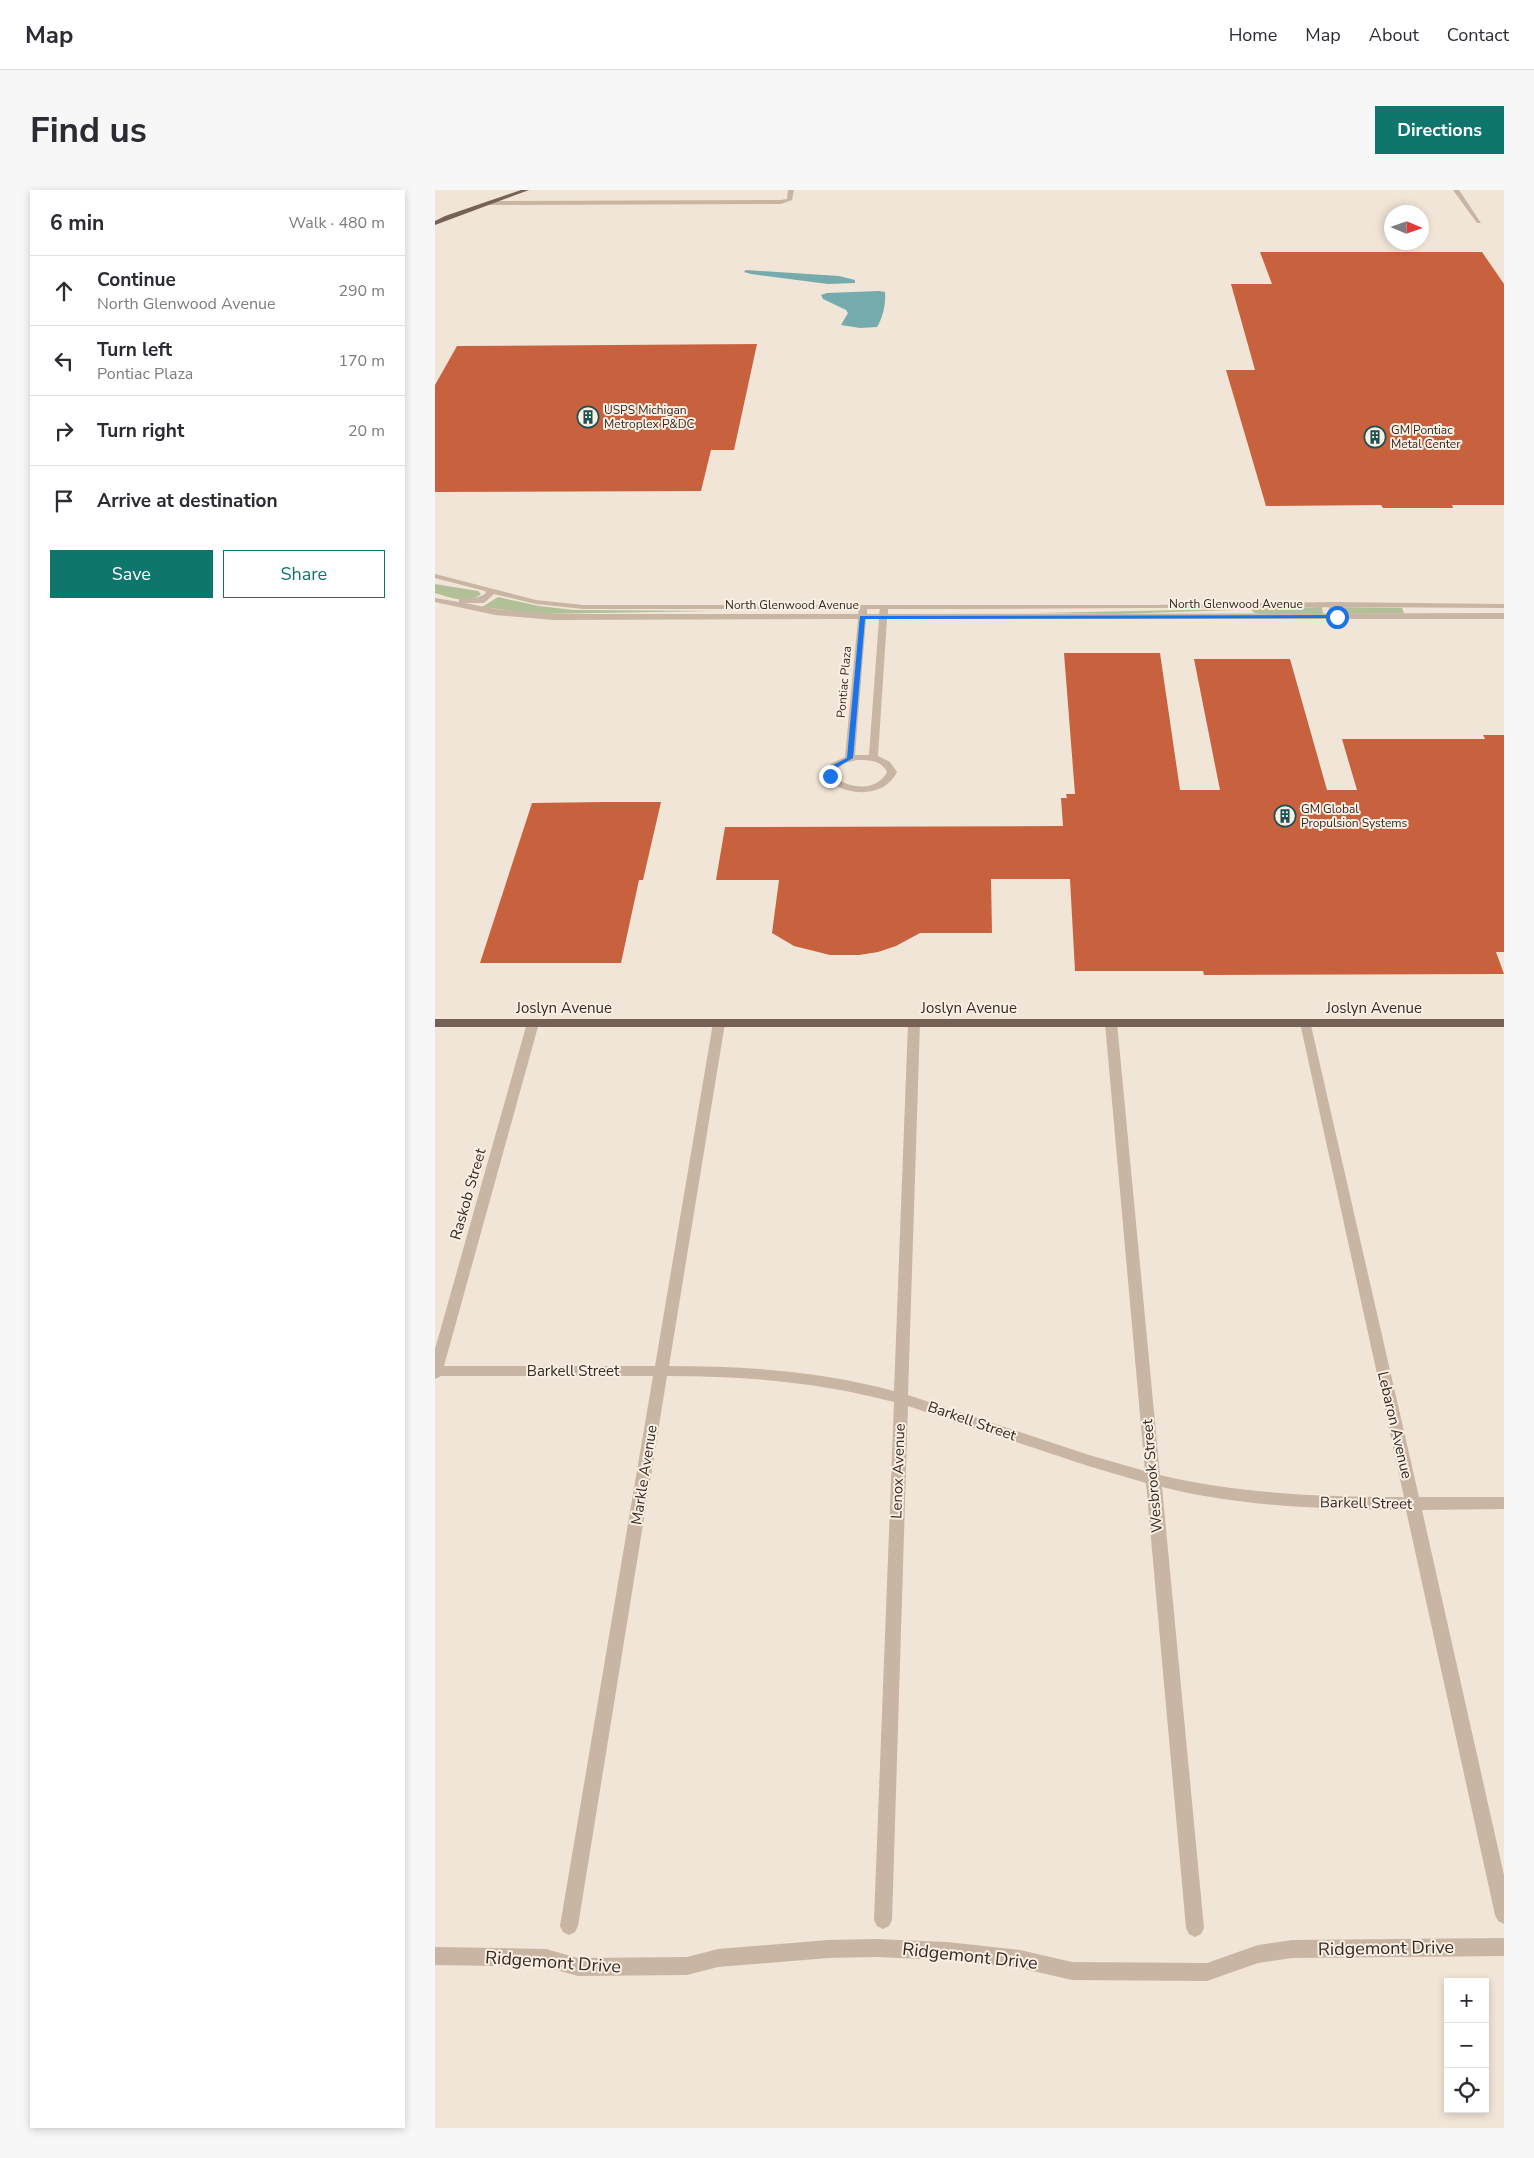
<!DOCTYPE html>
<meta charset="utf-8">
<style>
:root{--surface:#fff;--page:#f7f7f7;--text:#2b2b33;--muted:#7c7c81;--line:#e1e1e2;--accent:#0f766e}
body{margin:0;font-family:"Nunito Sans",sans-serif;background:var(--page);color:var(--text)}
.controls{position:absolute;right:15px;bottom:15px;display:grid;overflow:hidden;border-radius:0px;box-shadow:0 2px 8px #0003}
.controls button{width:45px;height:45px;display:grid;place-items:center;padding:0;border:0;border-bottom:1px solid var(--line);background:var(--surface);color:var(--text);font:25px sans-serif}
.compass{position:absolute;left:949px;top:15px;width:45px;height:45px;border-radius:50%;background:var(--surface);box-shadow:0 2px 8px #0003;rotate:92deg}
.stop{position:absolute;width:15px;height:15px;margin:-11px;border:4px solid #1a73e8;border-radius:50%;background:#fff}
.stop.end{background:#1a73e8;border-color:#fff;box-shadow:0 1px 5px #0008}
.list{margin:0;padding:0;list-style:none}
h2{display:flex;justify-content:space-between;align-items:center;height:65px;margin:0;padding:0 20px;font-size:21px}
h2 small{font-size:16px;font-weight:400;color:var(--muted)}
.list li{display:grid;grid-template-columns:32px 1fr auto;gap:15px;align-items:center;box-sizing:border-box;height:70px;padding:0 20px;border-top:1px solid var(--line)}
.list b{display:block;font-size:19px;white-space:nowrap}
.list p{margin:0;font-size:16px;white-space:nowrap;color:var(--muted)}
.list em{font-size:16px;font-style:normal;color:var(--muted)}
.actions{display:flex;gap:10px;padding:15px 20px}
.actions a{flex:1;padding:11px 0;border:1px solid var(--accent);border-radius:0px;text-align:center;font-size:18px;color:var(--accent)}
.actions .main{background:var(--accent);color:#fff}
.icon{flex:none;width:28px;height:28px;fill:none;stroke:currentColor;stroke-width:2;stroke-linecap:round;stroke-linejoin:round}
.map{position:relative;flex:none;width:1069px;height:1938px;overflow:hidden;border-radius:0px}
header{display:flex;align-items:center;gap:30px;box-sizing:border-box;height:70px;padding:0 25px;background:var(--surface);border-bottom:1px solid var(--line)}
header strong{font-size:24px}
nav{display:flex;gap:28px;margin-inline-start:auto;font-size:18px}
.intro{display:flex;align-items:center;justify-content:space-between;box-sizing:border-box;height:120px;padding:0 30px}
h1{margin:0;font-size:35px}
.button{padding:12px 22px;border-radius:0px;background:var(--accent);color:#fff;font-size:18px;font-weight:700}
main{display:flex;gap:30px;padding:0 30px}
aside{flex:1;background:var(--surface);border-radius:0px;box-shadow:0 2px 8px #0003}
.map>svg:first-child{display:block}
.green{fill:#b2c097}
.water{fill:#76abae}
.building{fill:#c8613e}
.lines{fill:none;stroke-linecap:round;stroke-linejoin:round}
.minor{fill:#c9b5a3;fill-rule:evenodd}
.major{fill:#766156;fill-rule:evenodd}
.route{fill:#1a73e8}
.labels{text-anchor:middle;dominant-baseline:central;stroke-width:4;stroke-linejoin:round;paint-order:stroke}
.far-poi-label{font-size:12px;fill:#342a25;stroke:#f9efe3;text-anchor:start}
.far-street-label{font-size:12px;fill:#342a25;stroke:#f9efe3}
.street-label{font-size:15px;fill:#342a25;stroke:#f9efe3}
.near-street-label{font-size:18px;fill:#342a25;stroke:#f9efe3}
</style>
<header>
<strong>Map</strong>
<nav><a>Home</a><a>Map</a><a>About</a><a>Contact</a></nav>
</header>
<div class="intro"><h1>Find us</h1><a class="button">Directions</a></div>
<main>
<aside>
<h2>6 min<small>Walk · 480 m</small></h2>
<ul class="list">
<li><svg class="icon" aria-label="ahead" viewBox="0 0 24 24"><path d="M12 20V5M6 11l6-6 6 6"/></svg><div><b>Continue</b><p>North Glenwood Avenue</p></div><em>290 m</em></li>
<li><svg class="icon" aria-label="left" viewBox="0 0 24 24"><path d="M17 20v-9H6M10 6l-5 5 5 5"/></svg><div><b>Turn left</b><p>Pontiac Plaza</p></div><em>170 m</em></li>
<li><svg class="icon" aria-label="right" viewBox="0 0 24 24"><path d="M7 20v-9h11M14 6l5 5-5 5"/></svg><div><b>Turn right</b></div><em>20 m</em></li>
<li><svg class="icon" aria-label="arrive" viewBox="0 0 24 24"><path d="M6 21V4h12l-3 4 3 4H6"/></svg><div><b>Arrive at destination</b></div></li>
</ul>
<div class="actions"><a class="main">Save</a><a>Share</a></div>
</aside>
<div class="map">
<svg width="1069" height="1938" viewBox="0 0 1069 1938">
<rect width="100%" height="100%" fill="#f1e5d7"/>
<!-- green -->
<g class="green">
<path d="M0 394 43 401 46 404C34 415 13 407 0 403Z"/>
<path d="M63 407 104 416 139 420 280 421 105 424 47 417Z"/>
<path d="M887 417 888 424H824L818 422 817 419Z"/>
<path d="M894 417 967 418 969 423 896 424Z"/>
<path d="M798 419 800 420 681 424 602 423Z"/>
</g>
<!-- water -->
<g class="water">
<path d="M311 80 404 86 420 90V93L393 94 316 84 309 82Z"/>
<path d="M444 101 450 102C451 113 448 128 442 137L425 138 406 135 413 123 411 120 388 109 386 105 392 103Z"/>
</g>
<!-- building -->
<g class="building">
<path d="M825 62H1047L1069 94V315H1017L1018 318H948L946 315 831 316 791 180H820L796 94H837Z"/>
<path d="M322 154 299 260H276L266 301 0 302V195L22 156Z"/>
<path d="M629 463H725L745 600H785L759 469H855L892 600H922L907 549H1050L1048 545H1069V762H1061L1069 784 769 785 768 781H640L635 689H556L557 743H485L461 756 443 762 424 765H395L359 756 337 743 344 690H281L290 637 628 636 626 608H632L631 604H640Z"/>
<path d="M169 612H226L208 690H204L186 773H45L97 613Z"/>
</g>
<g class="lines">
<!-- minor -->
<g class="minor">
<path d="M353 0H359L357 10 346 14 53 15 50 13 53 11 346 10 352 9Z"/>
<path d="M1018 0H1024L1046 33H1042Z"/>
<path d="M0 384 101 410 148 415H716L897 412 1069 414V418C864 416 658 419 453 419V424L1069 423V429H452L443 566 455 572 462 582C449 608 415 606 394 592L390 581 397 573 410 567 423 429 119 430 60 425 0 412V408L24 412V409C35 407 42 410 51 403L50 401 0 388ZM59 404 101 414 148 419H424L423 424H119L60 419 30 413H49ZM432 419H445L444 424H432ZM431 429H444L434 565H420ZM422 570C434 570 446 570 452 582 443 601 417 599 402 589L400 581 410 573Z"/>
<path d="M98 829 104 833 9 1176H220L278 833 284 829 290 833 234 1176C311 1176 385 1181 459 1201L473 833 479 829 485 833 473 1205 654 1265 710 1281 670 833 676 829 682 833 725 1285C805 1304 887 1307 969 1307L865 833 867 831H875L984 1307H1069V1319L987 1320 1069 1685V1734L1063 1731 1060 1725 971 1320C889 1319 807 1317 727 1297L769 1738 766 1744 760 1747 754 1744 751 1738 711 1293 653 1276 473 1216 457 1730 454 1736 448 1739 442 1736 439 1730 459 1212C384 1192 310 1186 232 1186L143 1736 140 1742 134 1745 128 1742 125 1736 218 1186H6L0 1189V1159L92 833Z"/>
<path d="M1069 1748V1766L857 1768 823 1773 772 1791 637 1790 585 1778 512 1770 441 1767 393 1768 283 1777 252 1785 143 1786 111 1777 0 1775V1757L111 1759 143 1768 252 1767 283 1759 393 1750 441 1749 512 1752 585 1760 637 1772 772 1773 823 1755 857 1750Z"/>
</g>
<!-- major -->
<g class="major">
<path d="M86 0H94L0 35V31L10 26Z"/>
<rect x="0" y="829" width="1069" height="8"/>
</g>
</g>
<!-- route -->
<path class="route" d="M902 425 904 428 430 429 418 568 401 578 397 587 392 586 396 576 412 568 425 426Z"/>
<!-- icons -->
<defs>
<g id="building-ring" transform="scale(1.125)"><circle r="9.5" fill="#f9efe3" stroke="#1b5155" stroke-width="1.5"/><path d="M-4-6H4V6H1V3H-1V6H-4ZM-2.5-4.3h1.7v1.8h-1.7ZM.8-4.3h1.7v1.8H.8ZM-2.5-1h1.7V.8h-1.7ZM.8-1h1.7V.8H.8Z" fill="#1b5155"/></g>
</defs>
<g fill-rule="evenodd">
<use href="#building-ring" x="153" y="227"/>
<use href="#building-ring" x="940" y="247"/>
<use href="#building-ring" x="850" y="626"/>
</g>
<g class="labels">
<!-- far-poi labels -->
<g class="far-poi-label">
<text x="169" y="220">USPS Michigan<tspan x="169" dy="14">Metroplex P&amp;DC</tspan></text>
<text x="956" y="240">GM Pontiac<tspan x="956" dy="14">Metal Center</tspan></text>
<text x="866" y="619">GM Global<tspan x="866" dy="14">Propulsion Systems</tspan></text>
</g>
<!-- far-street labels -->
<g class="far-street-label">
<text x="801" y="414">North Glenwood Avenue</text>
<text x="357" y="415">North Glenwood Avenue</text>
<text transform="translate(409 492) rotate(-85)">Pontiac Plaza</text>
</g>
<!-- street labels -->
<g class="street-label">
<text x="129" y="818">Joslyn Avenue</text>
<text x="534" y="818">Joslyn Avenue</text>
<text x="939" y="818">Joslyn Avenue</text>
<text transform="translate(33 1004) rotate(-74)">Raskob Street</text>
<text x="138" y="1181">Barkell Street</text>
<text transform="translate(537 1231) rotate(19)">Barkell Street</text>
<text transform="translate(960 1235) rotate(77)">Lebaron Avenue</text>
<text transform="translate(463 1281) rotate(-88)">Lenox Avenue</text>
<text transform="translate(209 1285) rotate(-81)">Markle Avenue</text>
<text transform="translate(717 1286) rotate(-95)">Wesbrook Street</text>
<text transform="translate(931 1313) rotate(1)">Barkell Street</text>
</g>
<!-- near-street labels -->
<g class="near-street-label">
<text transform="translate(951 1758) rotate(-1)">Ridgemont Drive</text>
<text transform="translate(535 1766) rotate(6)">Ridgemont Drive</text>
<text transform="translate(118 1772) rotate(4)">Ridgemont Drive</text>
</g>
</g>
</svg>
<div class="controls">
<button>+</button>
<button>−</button>
<button><svg class="icon" aria-label="locate" viewBox="0 0 24 24"><circle cx="12" cy="12" r="6"/><path d="M12 2v4M12 18v4M2 12h4M18 12h4"/></svg></button>
</div>
<svg class="compass" viewBox="-18 -18 36 36"><path d="M0-13l5 13h-10z" fill="#e53935"/><path d="M0 13l5-13h-10z" fill="#7c7c81"/></svg>
<div class="stop" style="left:902px;top:427px"></div>
<div class="stop end" style="left:395px;top:586px"></div>
</div>
</main>
